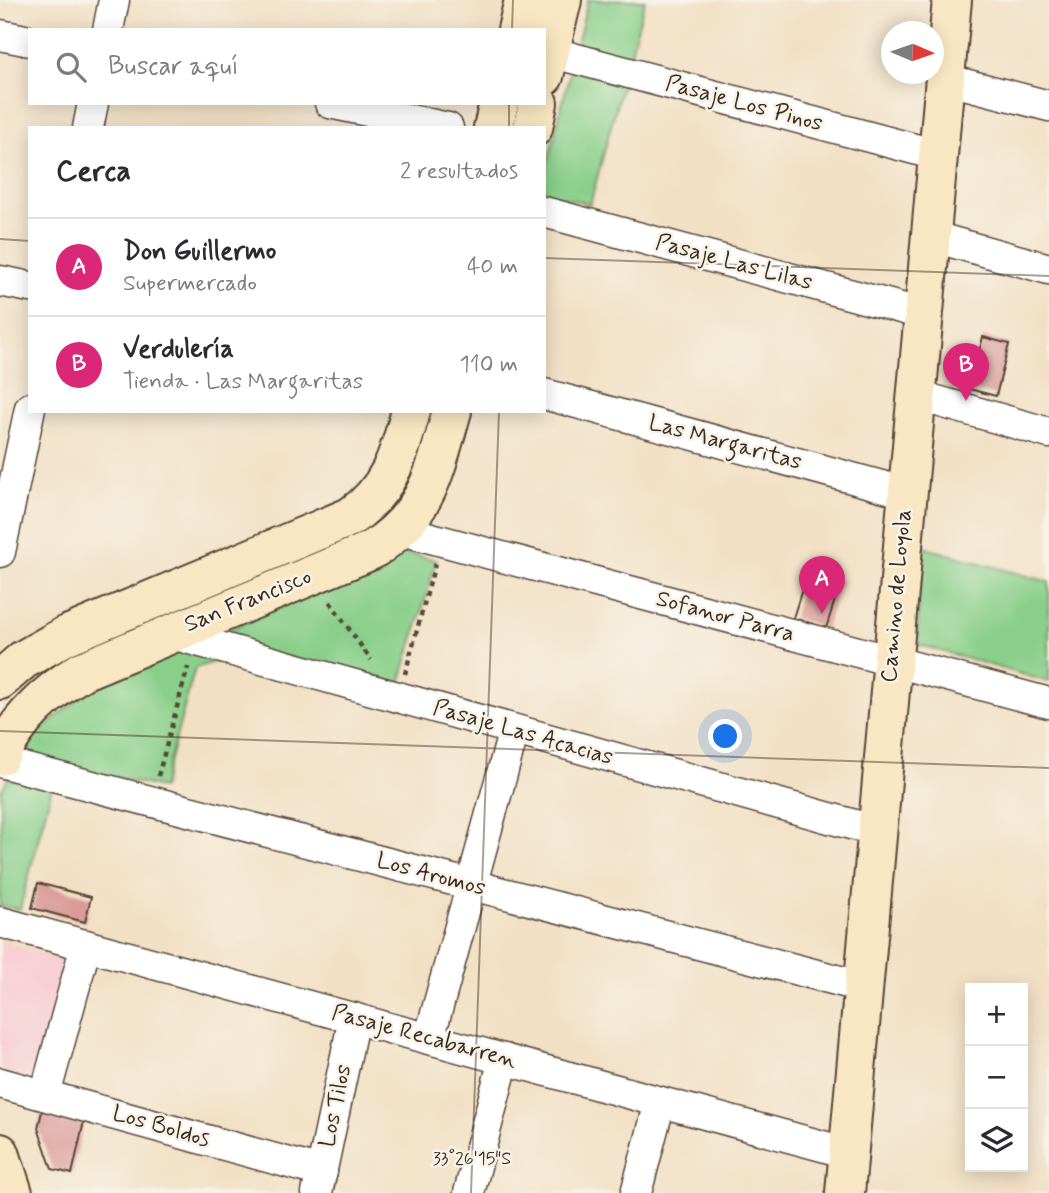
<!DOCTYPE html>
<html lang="es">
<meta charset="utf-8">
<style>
:root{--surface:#fff;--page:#f7f7f7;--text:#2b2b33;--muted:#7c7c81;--line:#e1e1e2;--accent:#db2777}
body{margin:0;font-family:Mynerve,sans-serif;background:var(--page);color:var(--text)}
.controls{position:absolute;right:21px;bottom:21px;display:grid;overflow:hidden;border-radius:0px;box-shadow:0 4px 18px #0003}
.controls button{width:63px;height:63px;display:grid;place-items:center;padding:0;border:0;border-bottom:2px solid var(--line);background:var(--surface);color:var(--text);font:35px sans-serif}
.compass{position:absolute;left:881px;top:21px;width:63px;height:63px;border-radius:50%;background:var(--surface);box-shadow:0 4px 18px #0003;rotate:92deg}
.you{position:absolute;left:726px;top:737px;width:24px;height:24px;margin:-18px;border:5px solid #fff;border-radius:50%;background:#1a73e8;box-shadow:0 0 0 10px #1a73e833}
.badge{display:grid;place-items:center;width:46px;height:46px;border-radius:50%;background:var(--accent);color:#fff;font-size:23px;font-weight:700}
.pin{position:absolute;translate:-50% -58px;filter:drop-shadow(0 2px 4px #0008)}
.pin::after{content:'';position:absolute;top:37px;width:24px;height:21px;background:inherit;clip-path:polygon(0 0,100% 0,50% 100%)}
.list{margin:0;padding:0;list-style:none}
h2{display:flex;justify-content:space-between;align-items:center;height:91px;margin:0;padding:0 28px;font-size:30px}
h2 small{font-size:23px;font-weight:400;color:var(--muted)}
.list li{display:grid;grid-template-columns:46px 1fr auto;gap:21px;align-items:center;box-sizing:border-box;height:98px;padding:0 28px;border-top:2px solid var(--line)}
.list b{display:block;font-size:26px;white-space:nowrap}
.list p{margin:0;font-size:23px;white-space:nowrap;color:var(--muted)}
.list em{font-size:23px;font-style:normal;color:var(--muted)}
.icon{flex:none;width:38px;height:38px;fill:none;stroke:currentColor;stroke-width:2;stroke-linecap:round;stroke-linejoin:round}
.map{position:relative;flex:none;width:1049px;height:1193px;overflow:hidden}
.search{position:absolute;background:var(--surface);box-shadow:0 4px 18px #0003;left:28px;top:28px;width:518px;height:77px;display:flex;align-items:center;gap:18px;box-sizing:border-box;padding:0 24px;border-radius:0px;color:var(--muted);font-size:26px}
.panel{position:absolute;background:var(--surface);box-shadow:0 4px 18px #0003;left:28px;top:126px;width:518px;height:287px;border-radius:0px}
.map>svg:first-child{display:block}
.built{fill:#f7cfd5}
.green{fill:#89cf8a;stroke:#627c54;stroke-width:2}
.building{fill:#da9a97}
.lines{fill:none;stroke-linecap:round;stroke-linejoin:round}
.street-casing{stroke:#564537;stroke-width:33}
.secondary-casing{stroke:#564537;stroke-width:42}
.path{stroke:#564537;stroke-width:4.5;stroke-dasharray:5 5;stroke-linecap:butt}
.street{stroke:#fff;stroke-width:30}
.secondary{stroke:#f9e7c3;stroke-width:38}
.ticks{fill:none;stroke:#3b2a1e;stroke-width:2;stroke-opacity:0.45}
.labels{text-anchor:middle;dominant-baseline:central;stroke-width:5;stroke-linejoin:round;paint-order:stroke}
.street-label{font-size:23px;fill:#3b2a1e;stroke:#f7f3e8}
.ticks-label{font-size:18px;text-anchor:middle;fill:#3b2a1e;stroke:#f7f3e8;stroke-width:5;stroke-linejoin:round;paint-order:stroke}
</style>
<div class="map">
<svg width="1049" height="1193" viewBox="0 0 1049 1193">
<rect width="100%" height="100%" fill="#f7f3e8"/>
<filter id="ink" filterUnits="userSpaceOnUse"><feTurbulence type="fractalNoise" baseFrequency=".0143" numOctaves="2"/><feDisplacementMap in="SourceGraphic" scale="14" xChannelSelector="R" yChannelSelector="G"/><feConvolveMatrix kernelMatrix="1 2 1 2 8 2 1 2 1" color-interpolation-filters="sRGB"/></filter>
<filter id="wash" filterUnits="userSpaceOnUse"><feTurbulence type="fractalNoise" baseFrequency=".00686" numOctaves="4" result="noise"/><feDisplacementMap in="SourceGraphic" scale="28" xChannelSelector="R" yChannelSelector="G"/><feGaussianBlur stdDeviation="1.57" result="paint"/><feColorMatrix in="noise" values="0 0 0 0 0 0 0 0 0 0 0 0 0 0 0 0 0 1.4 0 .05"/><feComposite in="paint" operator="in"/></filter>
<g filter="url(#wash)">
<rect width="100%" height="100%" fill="#f2e0c4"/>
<!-- built -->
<path class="built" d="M0 940 68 963 39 1078 0 1072Z"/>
<!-- green -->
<g class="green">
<path d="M588 0H645L590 204 544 193V177Z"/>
<path d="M923 547 1049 582V682L916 644Z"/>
<path d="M395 551 437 560 400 683 252 649 195 668 162 788 58 764 20 909 0 906 1 791 27 742 88 690 360 573Z"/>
</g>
<g id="blocks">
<!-- building -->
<g class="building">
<path d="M983 337 1009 344 996 396 969 389Z"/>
<path d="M808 570 841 581 826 628 793 618Z"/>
<path d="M38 883 91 897 85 922 32 908Z"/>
<path d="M43 1107 85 1117 72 1174 52 1169 38 1128Z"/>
</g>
</g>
</g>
<g filter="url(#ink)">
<use href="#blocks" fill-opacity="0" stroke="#564537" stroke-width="2"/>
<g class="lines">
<!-- street casing -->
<g class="street-casing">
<g id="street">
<path d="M108 30 114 0"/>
<path d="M0 35 30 41"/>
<path d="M550 52 937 155"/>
<path d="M945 79 1049 106"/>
<path d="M330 103 448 128"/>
<path d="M88 128 93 103"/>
<path d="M544 212 923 314"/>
<path d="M930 236 1049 269"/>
<path d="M0 281 30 287"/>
<path d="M544 394 907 493"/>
<path d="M916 395 1049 433"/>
<path d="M401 530 1049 703"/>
<path d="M0 552 30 408"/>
<path d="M169 633 876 831"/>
<path d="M0 762 863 987"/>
<path d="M0 922 848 1153"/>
<path d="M429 1039 514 730"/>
<path d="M0 1083 322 1172"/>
<path d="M45 1095 86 945"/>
<path d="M317 1193 354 1018"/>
<path d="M469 1193 504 1059"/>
<path d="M636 1193 660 1102"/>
</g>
</g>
<!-- secondary casing -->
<g class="secondary-casing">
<g id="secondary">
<path d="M517 30 524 0"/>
<path d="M544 76 562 0"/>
<path d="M493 128 499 103"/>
<path d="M533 128 538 103"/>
<path d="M0 680 23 660 65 636 350 517C389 491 399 455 411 411"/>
<path d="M0 756C19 718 46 693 82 671L372 550C428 515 435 470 452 411"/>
<path d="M0 1153 13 1193"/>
<path d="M845 1193 952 0"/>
</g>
</g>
<!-- path -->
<g class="path">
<path d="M330 602 371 660"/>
<path d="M405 674 435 564"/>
<path d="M158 776 188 667"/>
</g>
<!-- street -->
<use href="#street" class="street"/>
<!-- secondary -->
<use href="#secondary" class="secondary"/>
</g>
</g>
<!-- ticks -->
<path class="ticks" d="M512 30 513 0M509 128V103M0 239 30 241M544 258 1049 276M0 731 1049 768M471 1193 499 411"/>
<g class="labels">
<!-- street labels -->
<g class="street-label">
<text transform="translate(744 104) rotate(15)">Pasaje Los Pinos</text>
<text transform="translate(734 263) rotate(15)">Pasaje Las Lilas</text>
<text transform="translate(725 443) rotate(15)">Las Margaritas</text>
<text transform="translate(897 596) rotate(-85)">Camino de Loyola</text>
<text transform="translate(248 601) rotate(-22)">San Francisco</text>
<text transform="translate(725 617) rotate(15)">Sofanor Parra</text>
<text transform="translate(523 733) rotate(16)">Pasaje Las Acacias</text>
<text transform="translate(431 875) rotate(15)">Los Aromos</text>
<text transform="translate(424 1037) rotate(15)">Pasaje Recabarren</text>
<text transform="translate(336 1106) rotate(-78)">Los Tilos</text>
<text transform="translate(161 1127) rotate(16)">Los Boldos</text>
</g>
</g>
<g class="ticks-label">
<text x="472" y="1164">33°26'15"S</text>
</g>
</svg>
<div class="controls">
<button>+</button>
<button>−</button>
<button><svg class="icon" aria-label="layers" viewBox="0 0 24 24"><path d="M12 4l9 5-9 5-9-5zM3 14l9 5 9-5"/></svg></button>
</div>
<svg class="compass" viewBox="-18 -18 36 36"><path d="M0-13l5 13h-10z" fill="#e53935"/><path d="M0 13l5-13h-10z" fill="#7c7c81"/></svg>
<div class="you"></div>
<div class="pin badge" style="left:822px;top:614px">A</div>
<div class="pin badge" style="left:966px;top:401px">B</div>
<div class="search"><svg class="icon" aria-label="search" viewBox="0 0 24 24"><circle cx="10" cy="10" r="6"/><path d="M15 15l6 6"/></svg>Buscar aquí</div>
<section class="panel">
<h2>Cerca<small>2 resultados</small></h2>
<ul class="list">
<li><span class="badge">A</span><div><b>Don Guillermo</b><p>Supermercado</p></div><em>40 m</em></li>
<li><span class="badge">B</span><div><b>Verdulería</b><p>Tienda · Las Margaritas</p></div><em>110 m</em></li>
</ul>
</section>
</div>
